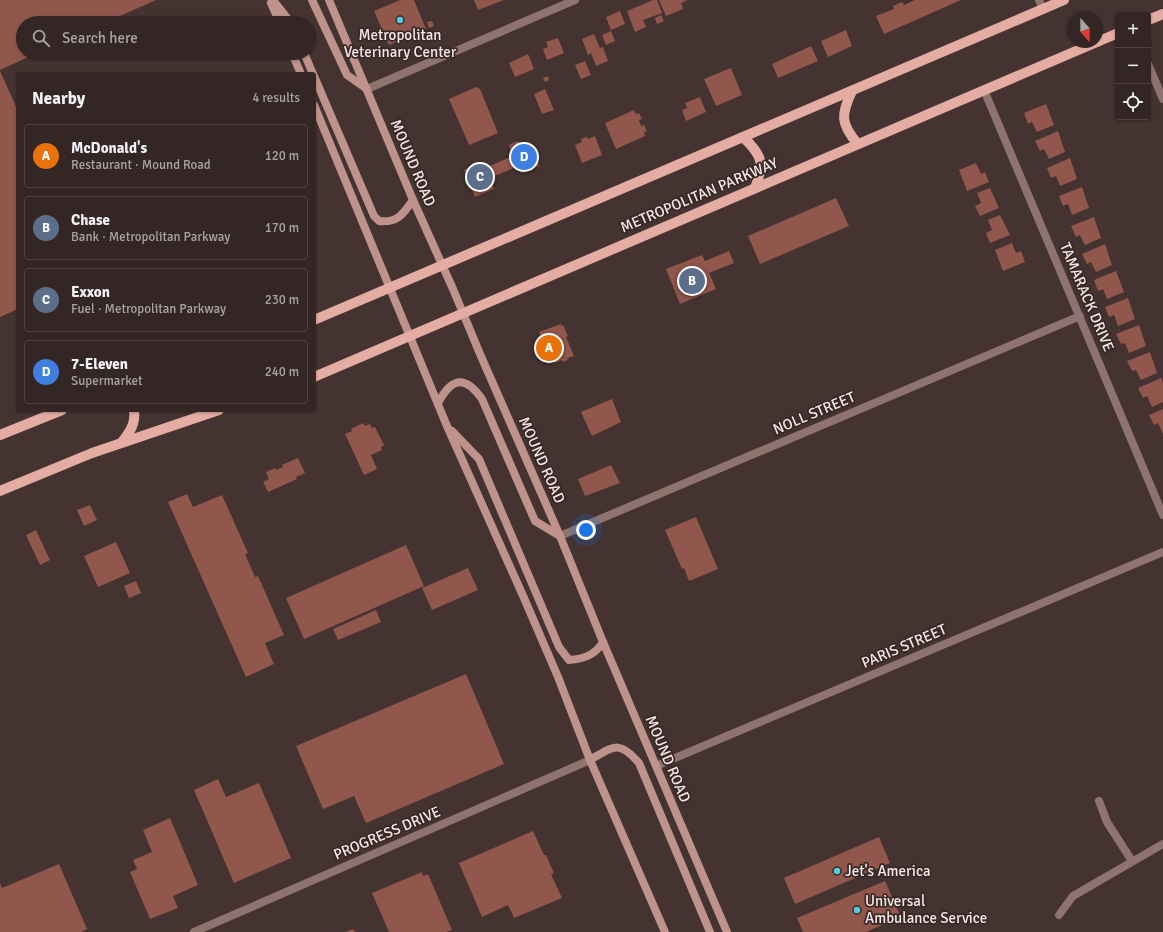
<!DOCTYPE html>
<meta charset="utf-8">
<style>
:root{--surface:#332624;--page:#3b2e2c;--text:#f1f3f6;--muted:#a9a5a6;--line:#4e4341;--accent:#95b2f1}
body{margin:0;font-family:Signika,sans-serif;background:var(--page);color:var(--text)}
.controls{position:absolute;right:12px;top:12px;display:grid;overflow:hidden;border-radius:4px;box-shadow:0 1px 3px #0004}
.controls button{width:36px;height:36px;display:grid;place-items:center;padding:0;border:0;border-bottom:1px solid var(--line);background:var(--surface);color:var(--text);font:20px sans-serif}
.compass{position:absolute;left:1067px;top:12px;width:36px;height:36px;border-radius:50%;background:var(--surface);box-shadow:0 1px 3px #0004;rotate:159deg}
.you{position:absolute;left:586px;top:530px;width:14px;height:14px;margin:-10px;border:3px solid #fff;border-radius:50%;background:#1a73e8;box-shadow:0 0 0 6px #1a73e833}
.badge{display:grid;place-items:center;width:26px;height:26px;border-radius:50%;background:var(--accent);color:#fff;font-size:13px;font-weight:700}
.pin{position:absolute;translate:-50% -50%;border:2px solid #fff;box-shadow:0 1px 4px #0006}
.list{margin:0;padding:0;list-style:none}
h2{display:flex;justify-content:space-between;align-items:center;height:52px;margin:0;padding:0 16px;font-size:17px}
h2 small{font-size:13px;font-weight:400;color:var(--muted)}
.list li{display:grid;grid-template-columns:26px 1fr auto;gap:12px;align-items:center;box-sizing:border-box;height:64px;margin:0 8px 8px;padding:0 8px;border:1px solid var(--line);border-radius:4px}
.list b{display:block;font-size:15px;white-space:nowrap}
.list p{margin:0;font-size:13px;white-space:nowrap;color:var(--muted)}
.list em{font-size:13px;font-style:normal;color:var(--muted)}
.icon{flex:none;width:22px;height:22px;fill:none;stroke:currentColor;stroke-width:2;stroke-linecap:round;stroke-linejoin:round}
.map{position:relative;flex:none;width:1163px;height:932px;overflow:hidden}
.search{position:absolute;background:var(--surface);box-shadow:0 1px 3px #0004;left:16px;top:16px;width:300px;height:44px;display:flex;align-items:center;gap:10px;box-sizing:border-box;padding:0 14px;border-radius:22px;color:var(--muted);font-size:15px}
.panel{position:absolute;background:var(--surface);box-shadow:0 1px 3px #0004;left:16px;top:72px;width:300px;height:340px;border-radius:4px}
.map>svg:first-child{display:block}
.building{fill:#91564c}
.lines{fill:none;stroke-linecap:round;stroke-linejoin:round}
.minor{stroke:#8e736e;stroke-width:8}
.secondary{stroke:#bf938b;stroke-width:8}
.primary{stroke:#e4aca2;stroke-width:10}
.poi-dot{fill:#54cade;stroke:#392926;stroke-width:1.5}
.labels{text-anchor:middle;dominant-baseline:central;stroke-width:3.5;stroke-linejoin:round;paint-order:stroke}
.poi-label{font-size:15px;fill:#f5e9e7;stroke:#392926;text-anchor:start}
.street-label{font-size:15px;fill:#f5e9e7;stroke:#392926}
</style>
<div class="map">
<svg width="1163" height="932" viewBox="0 0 1163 932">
<rect width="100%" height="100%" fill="#443330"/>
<!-- building -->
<g class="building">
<path d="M0 0H156L104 23H23V53H37L0 70Z"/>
<path d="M400 0H414L426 29 389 45 374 11Z"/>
<path d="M474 0H504L478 10Z"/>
<path d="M653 0H657L662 13 643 20 646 27 635 32 627 11Z"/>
<path d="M659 0H688L681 3 683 9 666 16Z"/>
<path d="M915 0H961L884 34 876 16 894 9 893 6 902 2 904 5Z"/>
<path d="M620 11 625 24 611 30 606 17Z"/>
<path d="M661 15 664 21 657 24 655 18Z"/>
<path d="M432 21 434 26 429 28 427 22Z"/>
<path d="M846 30 852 46 828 57 821 41Z"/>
<path d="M611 31 615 41 606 45 602 35Z"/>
<path d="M594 34 600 48 603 47 608 61 596 66 591 53 588 55 582 39Z"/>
<path d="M558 38 564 53 547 60 543 49 548 47 546 42Z"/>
<path d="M811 46 818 61 778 78 772 64Z"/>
<path d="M528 54 534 69 515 77 509 63Z"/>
<path d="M585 61 591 75 581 79 575 65Z"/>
<path d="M731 68 742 95 716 106 704 79Z"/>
<path d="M0 71 18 111V309L0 317Z"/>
<path d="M548 76 549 80 545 82 543 78Z"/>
<path d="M476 87 480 89 498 133 469 145 449 99Z"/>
<path d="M545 89 554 110 542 114 534 94Z"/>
<path d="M700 97 706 112 686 121 682 110 687 108 685 103Z"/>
<path d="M1046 104 1054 125 1037 132 1032 122 1028 124 1024 113Z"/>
<path d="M634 110 636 114 639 113 642 119 639 120 641 126 644 125 647 131 644 132 645 136 616 149 605 123Z"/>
<path d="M1058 131 1065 152 1049 159 1044 149 1040 151 1035 141Z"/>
<path d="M595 136 602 155 582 163 575 145 582 142 581 139 587 137 588 139Z"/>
<path d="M518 141 520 146 529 142 539 166 521 173 518 166 490 178 494 189 475 197 464 170 483 162 485 168 513 156 509 145Z"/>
<path d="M1070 158 1077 179 1060 186 1056 176 1051 178 1047 168Z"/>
<path d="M976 163 981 174 985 172 989 182 967 191 959 170Z"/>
<path d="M1082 187 1089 208 1072 215 1068 204 1063 206 1059 196Z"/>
<path d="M990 188 999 208 980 216 975 206 981 203 977 193Z"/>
<path d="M836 198 849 226 760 264 748 236Z"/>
<path d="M1000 215 1010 235 990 243 986 233 992 230 988 220Z"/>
<path d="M1094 217 1101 238 1085 245 1080 235 1076 237 1071 226Z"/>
<path d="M1012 243 1016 253 1021 251 1025 262 1003 271 995 250Z"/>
<path d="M1105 244 1112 265 1096 272 1091 262 1087 264 1082 254Z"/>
<path d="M729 251 734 263 709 273 716 289 680 304 666 269 702 255 705 261Z"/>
<path d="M1116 271 1124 292 1107 299 1103 289 1098 291 1094 280Z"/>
<path d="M1128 298 1135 319 1118 326 1114 315 1109 317 1105 307Z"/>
<path d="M561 324V326L563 325 568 336 566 337 574 356 567 358 568 360 563 362 562 360 555 363 547 344 544 346 539 332Z"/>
<path d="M1139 325 1146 346 1129 353 1125 343 1121 344 1116 334Z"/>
<path d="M1150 352 1157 373 1141 380 1136 370 1132 371 1127 361Z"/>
<path d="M1161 378 1163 383V402L1152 407 1147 396 1143 398 1138 388Z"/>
<path d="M612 399 621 422 592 436 581 412Z"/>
<path d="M1163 409V434L1158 423 1154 425 1149 415Z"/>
<path d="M363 423 365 426 370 424 372 428 375 427 384 445 381 447 382 450 371 455 377 469 364 475 345 434 352 431 351 429Z"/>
<path d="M298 458 305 473 296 477 297 479 268 492 263 482 269 479 266 472 275 468 276 470 283 467 282 465Z"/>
<path d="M611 465 620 483 585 496 578 479Z"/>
<path d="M187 494 193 507 222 495 248 553 245 554 255 577 258 576 284 635 265 643 274 664 246 677 168 502Z"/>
<path d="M90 505 97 520 84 526 77 510Z"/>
<path d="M696 517 718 569 689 581 684 568 682 569 665 530Z"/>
<path d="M36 530 50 560 40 565 26 535Z"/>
<path d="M116 542 130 573 98 587 84 556Z"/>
<path d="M406 545 424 586 304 639 286 598Z"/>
<path d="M468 568 478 590 432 610 422 588Z"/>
<path d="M136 581 141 593 129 598 124 586Z"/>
<path d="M376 610 381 622 338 640 333 629Z"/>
<path d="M466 674 504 764 366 823 354 796 323 809 296 746Z"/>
<path d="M218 779 226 797 259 783 291 858 234 883 194 790Z"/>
<path d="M170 818 198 885 173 896 178 908 150 919 130 872 137 869 133 860 152 852 143 830Z"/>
<path d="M533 831 544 855H546L554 873 551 874 562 898 514 918 508 905 482 917 459 863Z"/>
<path d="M879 837 890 863 795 904 784 878Z"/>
<path d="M59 864 87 929 81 932H0V883L2 888Z"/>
<path d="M422 872 423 876 428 874 452 930 446 932H389L372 893Z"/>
<path d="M885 881 901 917 866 932H803L797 918Z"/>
<path d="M353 929 355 932H345Z"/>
</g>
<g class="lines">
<!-- minor -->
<g class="minor">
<path d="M1039 0 1043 9"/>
<path d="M1148 64 1163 99"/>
<path d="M367 89 575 0"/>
<path d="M984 90 1163 515"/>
<path d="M560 536 1080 316"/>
<path d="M656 766 1163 552"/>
<path d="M1099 801 1107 822 1132 861"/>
<path d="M1059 915 1073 896 1163 844"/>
<path d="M194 932 590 760"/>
</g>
<!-- secondary -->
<g class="secondary">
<path d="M273 0 291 23"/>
<path d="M312 0 347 75 367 89"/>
<path d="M329 0 413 200 453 289 480 354 560 536 603 642 727 932"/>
<path d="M271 3 280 23"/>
<path d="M292 53 301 74"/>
<path d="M304 53 313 74"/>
<path d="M314 76 374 216 379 221C398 223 403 214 413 200"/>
<path d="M314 105 447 426 524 598 558 677 590 760 665 932"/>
<path d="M438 403C452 377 465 375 482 399L535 521 560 536"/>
<path d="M452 431 479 459 559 647 569 660C584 659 595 655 603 642"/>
<path d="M590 760C614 746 619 740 639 763L710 932"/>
</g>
<!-- primary -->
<g class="primary">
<path d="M1148 20 1163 14"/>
<path d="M1097 42 1118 33"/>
<path d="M852 91C841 114 840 124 858 144"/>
<path d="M743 137C762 155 765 163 755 188"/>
<path d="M314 320 1064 0"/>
<path d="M314 377 1097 42"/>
<path d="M0 435 62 410"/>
<path d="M122 442C130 432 136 423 134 410"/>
<path d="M0 491 92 453 219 410"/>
</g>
</g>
<!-- markers -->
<g class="poi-dot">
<circle cx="400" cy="20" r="4"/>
<circle cx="837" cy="871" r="4"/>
<circle cx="857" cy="910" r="4"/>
</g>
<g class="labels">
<!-- poi labels -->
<g class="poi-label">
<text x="400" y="35" text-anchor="middle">Metropolitan<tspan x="400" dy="17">Veterinary Center</tspan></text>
<text x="845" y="871">Jet's America</text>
<text x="865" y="901">Universal<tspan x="865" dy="17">Ambulance Service</tspan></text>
</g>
<!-- street labels -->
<g class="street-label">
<text transform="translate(413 163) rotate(67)">MOUND ROAD</text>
<text transform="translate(699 195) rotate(-23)">METROPOLITAN PARKWAY</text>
<text transform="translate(1087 297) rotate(67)">TAMARACK DRIVE</text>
<text transform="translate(814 413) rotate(-23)">NOLL STREET</text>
<text transform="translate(542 460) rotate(66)">MOUND ROAD</text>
<text transform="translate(904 646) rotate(-23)">PARIS STREET</text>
<text transform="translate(668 759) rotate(67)">MOUND ROAD</text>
<text transform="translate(387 833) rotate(-23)">PROGRESS DRIVE</text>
</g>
</g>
</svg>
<div class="controls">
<button>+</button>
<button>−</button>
<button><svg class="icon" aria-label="locate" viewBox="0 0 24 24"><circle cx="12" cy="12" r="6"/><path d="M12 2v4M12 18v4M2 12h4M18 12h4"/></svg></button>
</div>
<svg class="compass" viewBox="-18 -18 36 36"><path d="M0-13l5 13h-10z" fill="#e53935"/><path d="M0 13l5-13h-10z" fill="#a9a5a6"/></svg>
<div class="you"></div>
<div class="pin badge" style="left:549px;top:348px;background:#e8710a">A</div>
<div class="pin badge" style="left:692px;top:281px;background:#5c6f8a">B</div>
<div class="pin badge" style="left:480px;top:177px;background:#5c6f8a">C</div>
<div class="pin badge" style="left:524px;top:157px;background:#3f7fe0">D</div>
<div class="search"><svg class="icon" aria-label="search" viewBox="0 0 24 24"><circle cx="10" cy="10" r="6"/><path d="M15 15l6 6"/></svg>Search here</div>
<section class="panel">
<h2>Nearby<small>4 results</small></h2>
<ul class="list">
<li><span class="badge" style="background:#e8710a">A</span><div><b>McDonald's</b><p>Restaurant · Mound Road</p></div><em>120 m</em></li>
<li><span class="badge" style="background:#5c6f8a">B</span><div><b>Chase</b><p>Bank · Metropolitan Parkway</p></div><em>170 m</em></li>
<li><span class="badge" style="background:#5c6f8a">C</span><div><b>Exxon</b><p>Fuel · Metropolitan Parkway</p></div><em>230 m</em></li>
<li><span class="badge" style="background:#3f7fe0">D</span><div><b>7-Eleven</b><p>Supermarket</p></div><em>240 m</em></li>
</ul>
</section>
</div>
